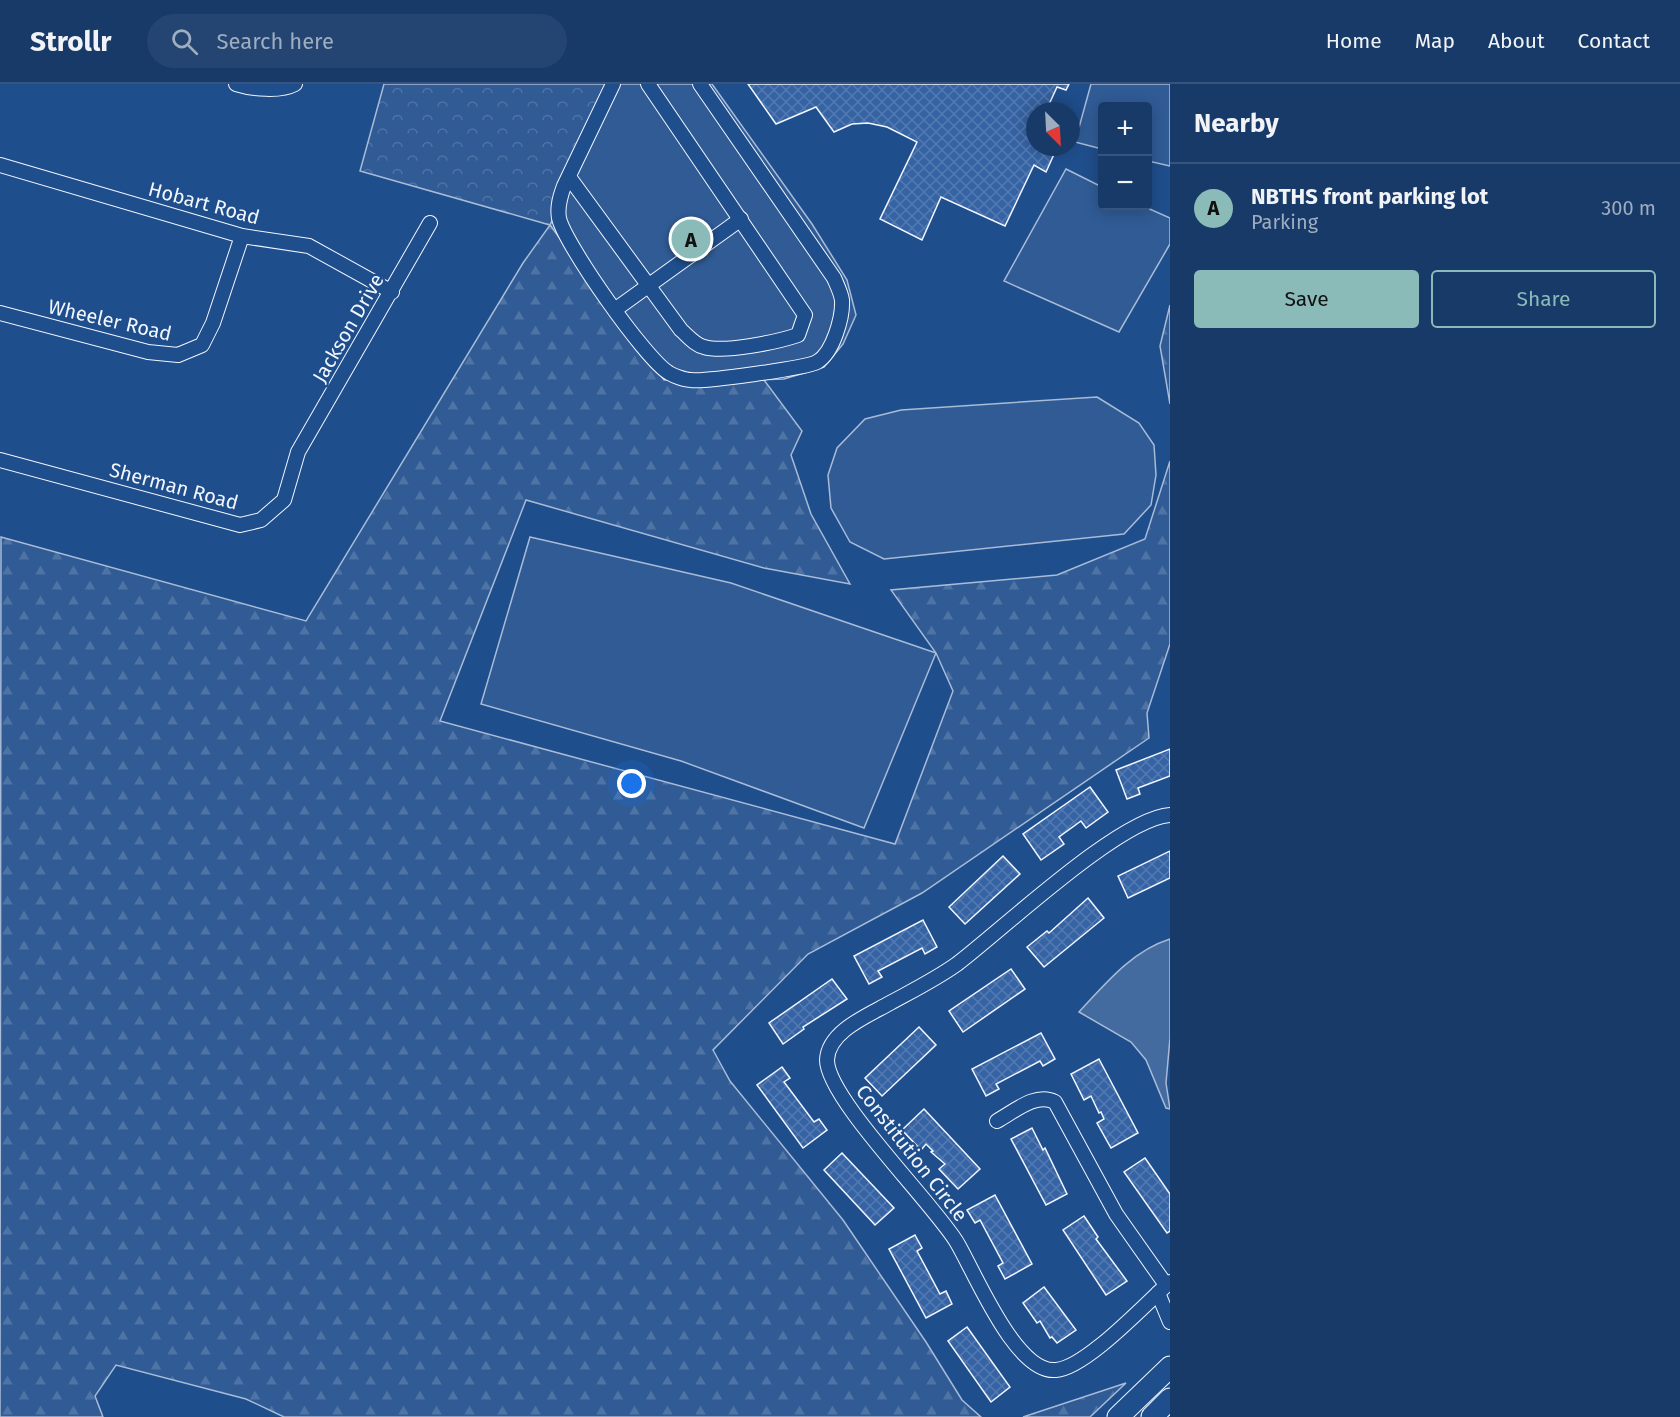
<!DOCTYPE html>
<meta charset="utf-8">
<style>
:root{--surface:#173a69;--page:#244571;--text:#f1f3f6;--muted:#9eadc0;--line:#36547d;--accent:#8bbbb9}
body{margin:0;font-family:"Fira Sans",sans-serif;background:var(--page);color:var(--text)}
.controls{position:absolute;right:18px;top:18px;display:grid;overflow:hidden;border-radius:6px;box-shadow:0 3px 15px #0003}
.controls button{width:54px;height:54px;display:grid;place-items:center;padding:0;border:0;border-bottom:2px solid var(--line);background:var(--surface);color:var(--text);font:30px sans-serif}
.compass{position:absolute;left:1026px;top:18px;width:54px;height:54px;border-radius:50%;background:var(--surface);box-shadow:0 3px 15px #0003;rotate:156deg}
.you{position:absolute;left:632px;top:700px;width:21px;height:21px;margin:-15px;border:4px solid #fff;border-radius:50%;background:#1a73e8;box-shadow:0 0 0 9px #1a73e833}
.badge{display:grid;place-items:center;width:39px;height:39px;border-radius:50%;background:var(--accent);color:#111;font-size:20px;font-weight:700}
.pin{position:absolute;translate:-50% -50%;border:3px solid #fff;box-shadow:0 2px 6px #0006}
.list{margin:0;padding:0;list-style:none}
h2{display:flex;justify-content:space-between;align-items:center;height:78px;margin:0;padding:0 24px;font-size:26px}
h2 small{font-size:20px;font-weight:400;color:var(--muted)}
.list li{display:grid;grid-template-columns:39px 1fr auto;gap:18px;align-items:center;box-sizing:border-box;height:90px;padding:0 24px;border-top:2px solid var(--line)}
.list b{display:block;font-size:22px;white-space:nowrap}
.list p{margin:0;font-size:20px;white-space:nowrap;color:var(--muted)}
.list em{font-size:20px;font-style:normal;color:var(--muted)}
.actions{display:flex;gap:12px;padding:18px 24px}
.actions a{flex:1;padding:14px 0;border:2px solid var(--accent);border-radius:6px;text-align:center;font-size:21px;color:var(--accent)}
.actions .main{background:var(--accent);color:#111}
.icon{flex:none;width:33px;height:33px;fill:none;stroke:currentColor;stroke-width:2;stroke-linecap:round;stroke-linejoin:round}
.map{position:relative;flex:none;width:1170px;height:1333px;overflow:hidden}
header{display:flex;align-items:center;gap:36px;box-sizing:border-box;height:84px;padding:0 30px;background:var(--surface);border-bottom:2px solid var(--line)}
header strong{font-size:28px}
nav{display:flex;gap:33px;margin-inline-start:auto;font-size:21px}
.search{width:420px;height:54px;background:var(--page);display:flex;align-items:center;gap:15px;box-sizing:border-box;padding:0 21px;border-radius:33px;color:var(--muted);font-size:22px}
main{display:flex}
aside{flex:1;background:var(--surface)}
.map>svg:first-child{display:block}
.built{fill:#305b95;stroke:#a8bbd7;stroke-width:1.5}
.forest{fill:url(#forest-firs);stroke:#a8bbd7;stroke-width:1.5}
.park{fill:url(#park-crowns);stroke:#a8bbd7;stroke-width:1.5}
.water{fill:#446ba0;stroke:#a8bbd7;stroke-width:1.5}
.building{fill:url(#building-cross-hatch);stroke:#f2f6ff;stroke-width:1.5}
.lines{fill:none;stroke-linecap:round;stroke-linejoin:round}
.minor-casing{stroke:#f2f6ff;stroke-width:16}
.highway-casing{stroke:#f2f6ff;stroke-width:23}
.minor{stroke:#1f4e8c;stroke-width:14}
.highway{stroke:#1f4e8c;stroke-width:21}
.labels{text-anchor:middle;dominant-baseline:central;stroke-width:4.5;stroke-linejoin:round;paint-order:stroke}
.street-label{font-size:20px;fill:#f2f6ff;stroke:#1f4e8c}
</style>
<header>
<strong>Strollr</strong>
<div class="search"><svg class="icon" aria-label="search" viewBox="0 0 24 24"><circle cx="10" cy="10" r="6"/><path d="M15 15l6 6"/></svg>Search here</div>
<nav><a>Home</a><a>Map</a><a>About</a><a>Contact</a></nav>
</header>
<main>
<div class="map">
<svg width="1170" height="1333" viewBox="0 0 1170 1333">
<defs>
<pattern id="forest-firs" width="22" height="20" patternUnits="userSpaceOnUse" patternTransform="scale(1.5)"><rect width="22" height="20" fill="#305b95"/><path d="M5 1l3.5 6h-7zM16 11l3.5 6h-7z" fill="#4e73a5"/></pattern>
<pattern id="park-crowns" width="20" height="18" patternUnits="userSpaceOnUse" patternTransform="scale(1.5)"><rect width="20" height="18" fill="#305b95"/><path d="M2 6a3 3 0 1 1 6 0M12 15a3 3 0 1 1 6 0" fill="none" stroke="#4e73a5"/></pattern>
<pattern id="building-cross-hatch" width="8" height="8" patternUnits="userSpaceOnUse" patternTransform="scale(1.5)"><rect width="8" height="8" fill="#3563a3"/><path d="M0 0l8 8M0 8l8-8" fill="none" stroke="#537ab1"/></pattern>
</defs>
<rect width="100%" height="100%" fill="#1f4e8c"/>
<!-- built -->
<g class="built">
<path d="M613 0H712L812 140 847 196 856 231 843 260 824 283 784 295 706 298 664 296 647 288 550 141 555 120Z"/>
<path d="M1091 0H1170V82L1148 77V22H1102V65L1075 58Z"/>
<path d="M1066 85 1102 103V122H1143L1170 134V160L1119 248 1004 197Z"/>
<path d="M1097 313 1139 339 1154 361 1156 391 1151 421 1124 450 884 475 850 458 831 424 828 391 837 364 865 335 901 326Z"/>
<path d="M530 453 731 499 936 569 864 744 681 677 481 620Z"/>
</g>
<!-- forest -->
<g class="forest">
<path d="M550 141 664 296H764L802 347 791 371 811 430 850 500 764 484 526 416 440 637 895 760 953 607 936 569 891 506 1057 491 1145 455 1170 377V560L1147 629 1149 654 922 809 808 870 713 966 730 997 843 1136 926 1258 962 1316 981 1333H284L246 1315 116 1281 95 1312 103 1333H0L1 453 306 537 523 179Z"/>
<path d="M1170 221V320L1160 262Z"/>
<path d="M1126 1299 1090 1333H1023Z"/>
</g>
<!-- park -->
<path class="park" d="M384 0H617L550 141 360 87Z"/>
<!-- water -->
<path class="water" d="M1170 855V954L1166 999 1170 1025 1166 1024 1146 976 1131 958 1079 928C1106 899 1132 867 1170 855Z"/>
<!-- building -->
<g class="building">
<path d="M748 0H1069L1066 6 1057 3 1046 27H1035V63H1046L1055 68 1046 88 1034 81 1005 142 941 113 922 156 880 135 917 58 887 43 868 39 852 40 834 48 816 23 776 40Z"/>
<path d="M1170 665V692L1138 704 1140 710 1127 715 1116 686Z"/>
<path d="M1090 703 1108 728 1086 744 1081 737 1059 753 1064 760 1041 776 1023 750Z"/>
<path d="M1170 767V794L1128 814 1118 792Z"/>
<path d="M1003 772 1020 790 965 840 949 823Z"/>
<path d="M1088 814 1104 834 1044 883 1027 863 1047 847 1049 849Z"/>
<path d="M923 836 937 863 925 870 922 864 878 887 882 893 869 900 854 872Z"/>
<path d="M1011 885 1025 905 963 948 949 927Z"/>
<path d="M832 895 847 915 803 943 804 945 783 960 769 939Z"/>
<path d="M919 943 936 961 882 1012 865 994Z"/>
<path d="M1041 949 1055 975 1043 982 1040 977 996 1000 999 1005 986 1012 972 985Z"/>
<path d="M1099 975 1138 1049 1111 1064 1097 1039 1104 1035 1101 1028 1099 1029 1091 1012 1084 1016 1071 990Z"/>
<path d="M782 983 790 994 784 998 814 1038 819 1035 827 1046 803 1064 757 1001Z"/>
<path d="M924 1025 980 1085 958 1105 939 1085 945 1080 931 1068 933 1067 926 1060 921 1066 902 1046Z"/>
<path d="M1032 1044 1043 1066 1045 1064 1067 1110 1046 1121 1011 1055Z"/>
<path d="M842 1069 894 1124 875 1141 824 1086Z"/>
<path d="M1145 1074 1170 1110V1147L1167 1149 1124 1088Z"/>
<path d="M995 1111 1032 1180 1005 1195 998 1182 1003 1179 980 1136 975 1139 967 1126Z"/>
<path d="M1084 1132 1098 1153 1096 1155 1127 1197 1106 1211 1063 1146Z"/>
<path d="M915 1151 922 1164 917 1167 940 1210 946 1207 952 1220 926 1234 889 1165Z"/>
<path d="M1044 1203 1076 1246 1057 1259 1052 1253 1050 1254 1040 1237 1037 1239 1023 1219Z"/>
<path d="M967 1243 1010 1303 991 1318 948 1257Z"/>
</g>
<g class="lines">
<!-- minor casing -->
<g class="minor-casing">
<g id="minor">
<path d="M236 0C252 5 280 8 295 0"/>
<path d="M613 0 564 102C560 113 557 123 559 134 564 159 646 276 669 289 674 292 685 296 691 296 704 298 806 284 817 278 833 269 843 233 842 216 841 209 837 201 834 194L700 0"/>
<path d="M0 81 242 152 309 162 392 208"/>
<path d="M569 93 681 246C688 252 695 261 704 263 725 269 777 258 798 251L805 231 648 0"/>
<path d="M616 225 741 135"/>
<path d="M0 229 148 268 178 271 202 261 213 239 242 152"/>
<path d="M0 376 240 441 261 436 284 416 298 368 430 139"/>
<path d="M1170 731C1120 734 1002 846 957 880 936 895 912 907 890 919 869 931 828 947 827 976 827 1014 931 1117 956 1157 974 1186 1015 1290 1056 1286 1086 1284 1146 1219 1170 1198"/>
<path d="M997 1037C1015 1027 1036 1008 1055 1018L1116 1130 1166 1201"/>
<path d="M1158 1209 1170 1238"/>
</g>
</g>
<!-- highway casing -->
<g class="highway-casing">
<g id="highway">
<path d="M1118 1333 1170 1283"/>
<path d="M1152 1333 1170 1315"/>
</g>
</g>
<!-- minor -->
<use href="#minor" class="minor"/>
<!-- highway -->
<use href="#highway" class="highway"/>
</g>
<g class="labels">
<!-- street labels -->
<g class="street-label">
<text transform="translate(204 119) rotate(15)">Hobart Road</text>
<text transform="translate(110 236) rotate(13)">Wheeler Road</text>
<text transform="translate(348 244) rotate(-60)">Jackson Drive</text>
<text transform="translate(174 402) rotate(15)">Sherman Road</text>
<text transform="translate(912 1069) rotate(52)">Constitution Circle</text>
</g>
</g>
</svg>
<div class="controls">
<button>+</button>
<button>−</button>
</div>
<svg class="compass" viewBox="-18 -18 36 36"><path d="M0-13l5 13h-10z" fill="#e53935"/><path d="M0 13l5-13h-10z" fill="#9eadc0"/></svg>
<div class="you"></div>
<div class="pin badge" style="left:691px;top:155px">A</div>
</div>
<aside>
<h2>Nearby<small></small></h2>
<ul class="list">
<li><span class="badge">A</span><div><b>NBTHS front parking lot</b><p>Parking</p></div><em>300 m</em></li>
</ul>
<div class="actions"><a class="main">Save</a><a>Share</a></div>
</aside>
</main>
